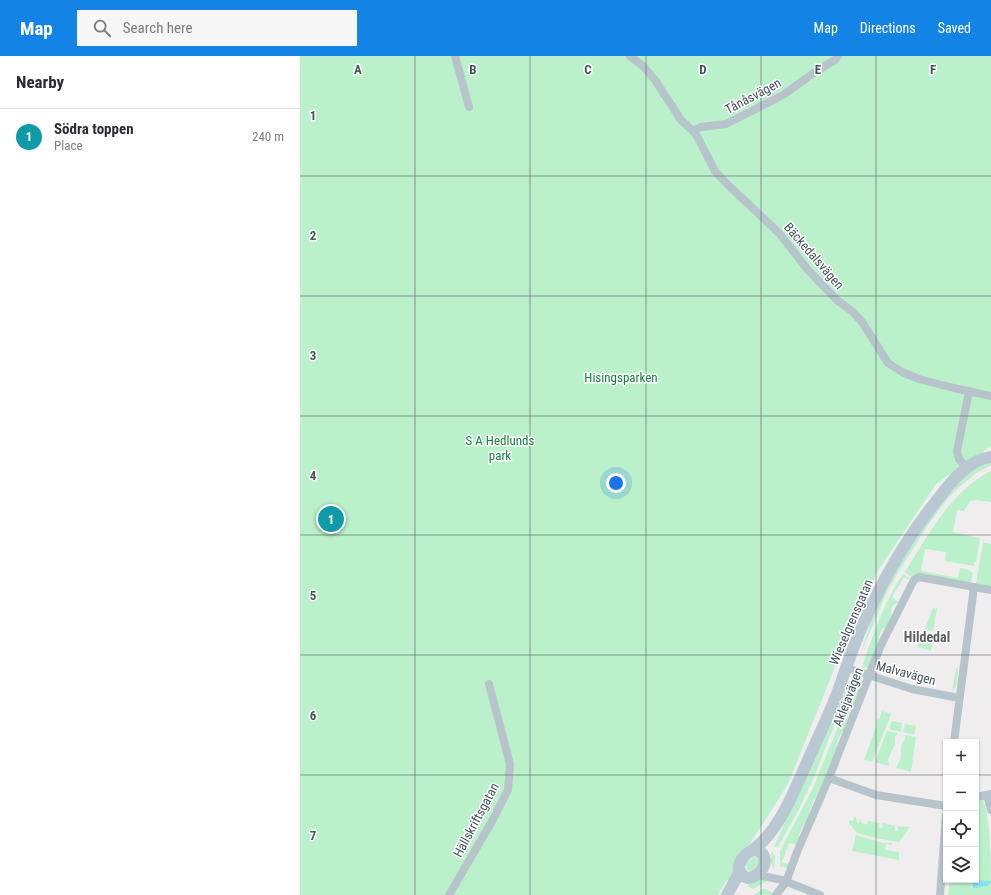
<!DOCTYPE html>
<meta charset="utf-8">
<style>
:root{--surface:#fff;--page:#f7f7f7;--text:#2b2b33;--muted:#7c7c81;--line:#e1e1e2;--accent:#1383e5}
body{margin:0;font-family:"Roboto Condensed",sans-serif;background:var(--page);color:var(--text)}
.controls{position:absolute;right:12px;bottom:12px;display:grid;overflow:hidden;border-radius:0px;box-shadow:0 1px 3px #0004}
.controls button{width:36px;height:36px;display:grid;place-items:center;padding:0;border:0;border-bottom:1px solid var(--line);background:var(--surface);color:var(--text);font:20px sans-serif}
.you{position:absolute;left:316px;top:427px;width:14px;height:14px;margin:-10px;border:3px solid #fff;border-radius:50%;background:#1a73e8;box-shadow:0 0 0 6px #1a73e833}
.badge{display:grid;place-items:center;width:26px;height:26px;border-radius:50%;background:var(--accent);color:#fff;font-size:13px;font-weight:700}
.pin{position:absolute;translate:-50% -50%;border:2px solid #fff;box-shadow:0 1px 4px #0006}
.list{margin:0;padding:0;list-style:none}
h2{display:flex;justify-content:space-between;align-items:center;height:52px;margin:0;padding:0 16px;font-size:17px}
h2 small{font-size:13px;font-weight:400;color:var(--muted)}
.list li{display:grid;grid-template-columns:26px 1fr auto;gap:12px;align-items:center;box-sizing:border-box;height:56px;padding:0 16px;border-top:1px solid var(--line)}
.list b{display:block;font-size:15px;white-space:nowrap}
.list p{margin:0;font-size:13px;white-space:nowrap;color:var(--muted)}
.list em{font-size:13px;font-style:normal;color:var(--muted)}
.icon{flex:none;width:22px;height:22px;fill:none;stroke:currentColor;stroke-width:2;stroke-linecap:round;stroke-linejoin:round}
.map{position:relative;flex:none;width:691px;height:839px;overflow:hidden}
header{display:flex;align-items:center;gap:24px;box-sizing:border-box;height:56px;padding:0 20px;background:var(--accent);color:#fff}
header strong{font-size:19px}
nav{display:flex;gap:22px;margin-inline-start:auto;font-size:14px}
.search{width:280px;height:36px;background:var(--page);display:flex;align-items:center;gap:10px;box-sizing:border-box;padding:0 14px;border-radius:0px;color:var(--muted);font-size:15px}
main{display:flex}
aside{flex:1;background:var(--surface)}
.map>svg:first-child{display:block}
.green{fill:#baf0ca}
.water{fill:#85e3ef}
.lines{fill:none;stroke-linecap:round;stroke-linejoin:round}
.street{stroke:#b8c4cb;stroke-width:8}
.secondary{stroke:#bac8d3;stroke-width:12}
.grid{fill:none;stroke:#45535c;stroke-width:1;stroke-opacity:0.55}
.labels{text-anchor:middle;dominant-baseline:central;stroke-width:3;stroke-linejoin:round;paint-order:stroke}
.street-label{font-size:13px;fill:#45535c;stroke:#fff}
.park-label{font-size:13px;fill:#137f3f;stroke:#fff}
.neighbourhood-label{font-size:14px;font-weight:bold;fill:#5a5f63;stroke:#fff}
.grid-label{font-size:13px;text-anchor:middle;font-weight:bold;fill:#45535c;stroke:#fff;stroke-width:3;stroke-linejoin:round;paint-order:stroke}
</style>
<header>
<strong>Map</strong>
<div class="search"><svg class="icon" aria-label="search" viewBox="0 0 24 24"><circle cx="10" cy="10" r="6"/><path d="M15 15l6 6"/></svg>Search here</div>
<nav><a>Map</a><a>Directions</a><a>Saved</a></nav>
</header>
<main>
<aside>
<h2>Nearby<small></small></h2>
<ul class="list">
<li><span class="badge" style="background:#0f9aa8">1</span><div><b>Södra toppen</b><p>Place</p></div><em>240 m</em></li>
</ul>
</aside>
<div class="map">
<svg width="691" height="839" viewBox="0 0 691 839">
<rect width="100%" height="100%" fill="#f0edee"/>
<!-- green -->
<g class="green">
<path d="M0 0H691V390L636 428 577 516 541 596 488 728 434 813 431 822 426 825 418 839H0Z"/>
<path d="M691 405V409L675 418 658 432 648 442 628 469 597 518 586 538 561 597 569 571 579 545 591 522 635 452 666 419 678 411Z"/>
<path d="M691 415V446L677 444 670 445 664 455 657 454 653 476 680 482 676 506H674V508L675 510 645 505 646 496 625 493 621 515 658 522 660 512C665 513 669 514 673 517L671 526 612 521 605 516C628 479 651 435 691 415Z"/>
<path d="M684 482V487L691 488V532L676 527Z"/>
<path d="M603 518 610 523V524L604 521 592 541 598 546C591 550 591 552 591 559 590 563 587 568 585 572L582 573 579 580V584L569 611 562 612C570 586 587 540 603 518Z"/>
<path d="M633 552 637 553 633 575 625 573Z"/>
<path d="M622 579 633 582 631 595 617 591Z"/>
<path d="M656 612 658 613 656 630 652 636Z"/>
<path d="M559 620 562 622 563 628 555 647 552 649 547 663 548 667 545 674 541 677 536 690 538 692 518 742 514 743 509 757 510 760 508 764 505 766 499 778 500 783 497 789 489 787 482 806 490 809 488 812 480 810V795L513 732Z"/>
<path d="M553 621 514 721 498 755 479 789 477 791H474L550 623Z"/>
<path d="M582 655 591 658 572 706 564 704 577 668 576 667 577 663H579Z"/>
<path d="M592 665 602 667 601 676 589 673Z"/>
<path d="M605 668 616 670 614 679 603 676Z"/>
<path d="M587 675 598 677 595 681V689L591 696 588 704 589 710 575 706Z"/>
<path d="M605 679 616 681 611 716 596 712 601 702V690L605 683Z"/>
<path d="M676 743 683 744C691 761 691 816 691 839H648L650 824H676Z"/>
<path d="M554 761H556V765L558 767H559L561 763V766L567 769 568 765 580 767 579 772H582L583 767 595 770V775H598V770L610 771 599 786 576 782 557 777 549 767V764L553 765Z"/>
<path d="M556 779 583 787H592V789L586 788 585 794 599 796V804L552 795Z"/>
<path d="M472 795 475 800 474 814 470 805Z"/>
<path d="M453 801H456L459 804V807L452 815H449L447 813 446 808Z"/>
<path d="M462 823 467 825 453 833 447 830 454 825Z"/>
<path d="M462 833H466L473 837V839H454Z"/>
</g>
<!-- water -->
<path class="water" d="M673 824 691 825 688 830C682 830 678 832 673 832Z"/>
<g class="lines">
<!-- street -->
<g class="street">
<path d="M155 0 169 51"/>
<path d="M330 0 343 10 355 24 381 64 393 75 398 82 415 115 427 128 479 177 508 214 537 244 553 256 562 266 588 307 602 316 619 323 654 332 691 340"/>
<path d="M393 75 401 71 426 68 483 39 515 16 535 4 538 0"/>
<path d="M667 412 659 403 657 395 669 336"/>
<path d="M547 612 612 633 659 642"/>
<path d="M654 686 674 531"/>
<path d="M529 722 576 739 646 750"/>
<path d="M687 739 691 754"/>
<path d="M676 740H682L691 738"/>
<path d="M458 819 482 824 520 839"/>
<path d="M149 839 191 767 208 734 210 708 189 628"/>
<path d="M476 839 486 826 497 796 529 722 581 589 614 524 619 521 691 534"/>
<path d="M640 839 646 760"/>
</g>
<!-- secondary -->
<g class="secondary">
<path d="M453 794C479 774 491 742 504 713 515 688 527 663 537 638 546 613 554 586 566 562 585 519 609 479 638 443 650 427 669 403 691 401"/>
<path d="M456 794C477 801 455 831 442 819 433 810 446 794 456 794Z"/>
<path d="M427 839 440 815"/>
</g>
</g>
<!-- grid -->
<path class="grid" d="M115 0V839M230 0V839M346 0V839M461 0V839M576 0V839M0 120H691M0 240H691M0 360H691M0 479H691M0 599H691M0 719H646M676 719H691"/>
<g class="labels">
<!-- street labels -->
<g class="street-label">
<text transform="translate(453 40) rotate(-28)">Tånåsvägen</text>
<text transform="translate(514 200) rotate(49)">Bäckedalsvägen</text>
<text transform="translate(551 566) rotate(-67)">Wieselgrensgatan</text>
<text transform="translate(606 617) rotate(15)">Malvavägen</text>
<text transform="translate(548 641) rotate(-69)">Aklejavägen</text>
<text transform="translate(176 764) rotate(-62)">Hällskriftsgatan</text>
</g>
<!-- park labels -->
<g class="park-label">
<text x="321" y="321">Hisingsparken</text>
<text x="200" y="384">S A Hedlunds<tspan x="200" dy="15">park</tspan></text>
</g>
<!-- neighbourhood labels -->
<g class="neighbourhood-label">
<text x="627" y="581">Hildedal</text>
</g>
</g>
<g class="grid-label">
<text x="58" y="18">A</text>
<text x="173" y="18">B</text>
<text x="288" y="18">C</text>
<text x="403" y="18">D</text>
<text x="518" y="18">E</text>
<text x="633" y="18">F</text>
<text x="13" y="64">1</text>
<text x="13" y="184">2</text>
<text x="13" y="304">3</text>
<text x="13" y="424">4</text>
<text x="13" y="544">5</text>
<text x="13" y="664">6</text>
<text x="13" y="784">7</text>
</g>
</svg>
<div class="controls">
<button>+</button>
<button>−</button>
<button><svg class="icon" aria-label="locate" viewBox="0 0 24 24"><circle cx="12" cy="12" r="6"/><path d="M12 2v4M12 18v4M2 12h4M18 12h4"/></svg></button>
<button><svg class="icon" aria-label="layers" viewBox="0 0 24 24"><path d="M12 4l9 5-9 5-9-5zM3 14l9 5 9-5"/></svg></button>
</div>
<div class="you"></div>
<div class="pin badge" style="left:31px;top:463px;background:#0f9aa8">1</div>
</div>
</main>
